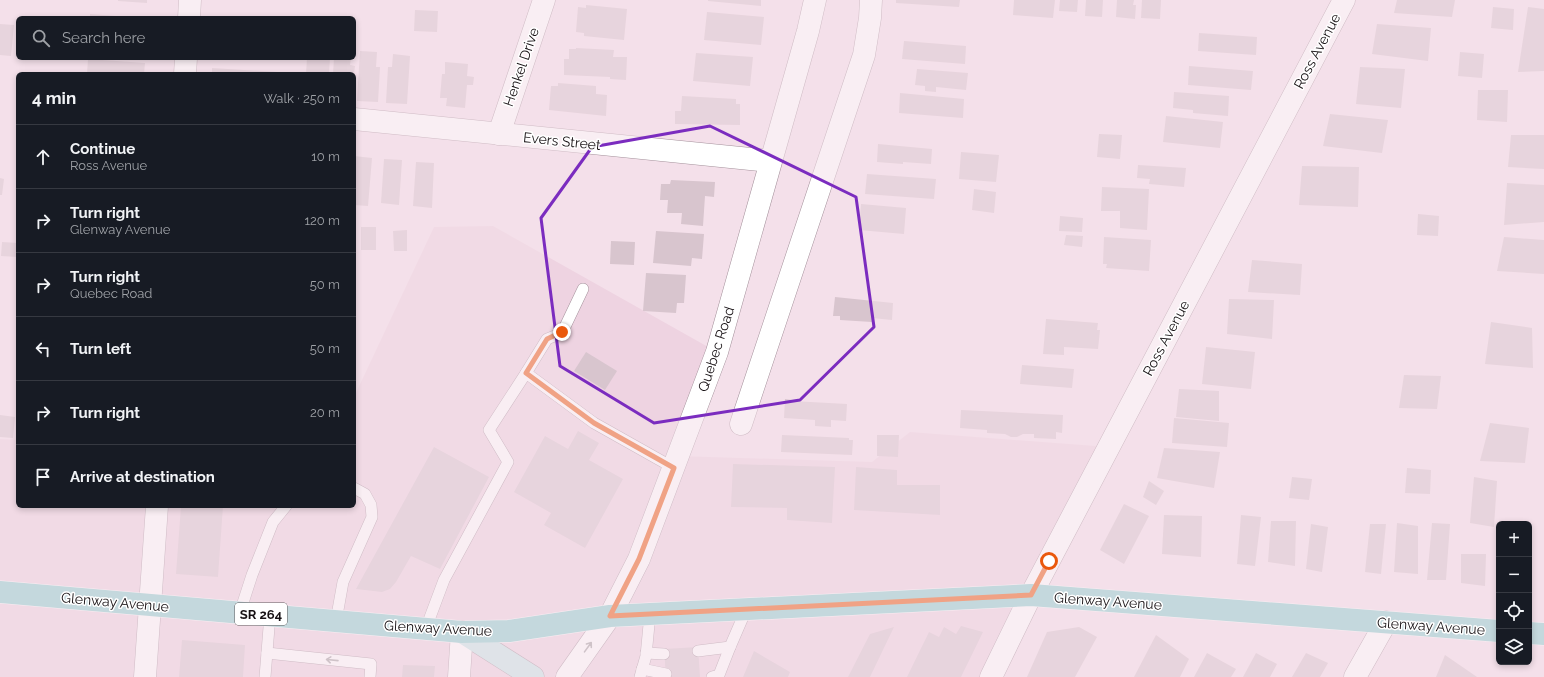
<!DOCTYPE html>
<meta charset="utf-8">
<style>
:root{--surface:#171b24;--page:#20242c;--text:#f1f3f6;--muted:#9ea1a6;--line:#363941}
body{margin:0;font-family:Raleway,sans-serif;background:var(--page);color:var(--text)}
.controls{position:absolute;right:12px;bottom:12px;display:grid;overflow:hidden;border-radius:6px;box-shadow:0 2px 6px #0003}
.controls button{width:36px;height:36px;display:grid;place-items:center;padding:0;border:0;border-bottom:1px solid var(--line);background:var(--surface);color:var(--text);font:20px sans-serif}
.stop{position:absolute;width:12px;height:12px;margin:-9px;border:3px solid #ea580c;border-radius:50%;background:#fff}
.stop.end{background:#ea580c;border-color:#fff;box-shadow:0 1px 4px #0008}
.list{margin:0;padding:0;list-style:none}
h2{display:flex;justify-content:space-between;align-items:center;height:52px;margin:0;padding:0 16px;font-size:17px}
h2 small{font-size:13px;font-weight:400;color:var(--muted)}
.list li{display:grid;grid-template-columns:26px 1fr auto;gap:12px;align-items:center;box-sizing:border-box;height:64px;padding:0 16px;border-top:1px solid var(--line)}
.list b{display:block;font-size:15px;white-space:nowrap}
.list p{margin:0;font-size:13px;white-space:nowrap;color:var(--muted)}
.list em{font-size:13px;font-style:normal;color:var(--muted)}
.icon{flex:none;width:22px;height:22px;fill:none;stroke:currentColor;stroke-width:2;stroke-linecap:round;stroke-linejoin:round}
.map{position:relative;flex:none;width:1544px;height:677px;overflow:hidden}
.search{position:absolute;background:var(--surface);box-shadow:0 2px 6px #0003;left:16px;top:16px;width:340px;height:44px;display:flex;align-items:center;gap:10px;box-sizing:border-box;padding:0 14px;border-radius:6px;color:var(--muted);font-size:15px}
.panel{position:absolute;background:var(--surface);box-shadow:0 2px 6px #0003;left:16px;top:72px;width:340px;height:436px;border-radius:6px}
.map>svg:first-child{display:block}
.built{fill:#eed3e1}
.building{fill:#d8c5ce}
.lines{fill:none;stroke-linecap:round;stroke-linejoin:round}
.service-casing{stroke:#a4919b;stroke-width:12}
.minor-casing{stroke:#a4919b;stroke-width:23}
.tertiary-casing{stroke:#a4919b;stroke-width:23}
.secondary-casing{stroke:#a4919b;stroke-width:23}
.primary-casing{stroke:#fff;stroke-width:23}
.service{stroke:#fff;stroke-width:11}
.minor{stroke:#fff;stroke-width:22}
.tertiary{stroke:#fff;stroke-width:22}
.secondary{stroke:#c5e7e7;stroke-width:22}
.primary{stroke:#8bcfce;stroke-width:22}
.oneway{stroke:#a29fa1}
.route{stroke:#ea580c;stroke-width:5}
.marked{fill:none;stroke:#7b2cbf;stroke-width:3;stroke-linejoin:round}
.labels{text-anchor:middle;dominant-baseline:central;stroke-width:3;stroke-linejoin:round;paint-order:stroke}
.shield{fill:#fff;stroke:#5c585a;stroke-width:1}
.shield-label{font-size:13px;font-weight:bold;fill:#161013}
.street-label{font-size:14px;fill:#161013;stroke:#fff}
</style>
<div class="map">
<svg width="1544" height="677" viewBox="0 0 1544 677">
<rect width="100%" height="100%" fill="#f4e0ea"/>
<!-- built -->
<path class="built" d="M493 226 717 352 678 456 872 462 910 432 1109 447 989 677H0V439L18 440V506H354V397L434 227Z"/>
<!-- building -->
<g class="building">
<path d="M118 0H147V3L118 1Z"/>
<path d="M708 0H761V6L708 1Z"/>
<path d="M896 0H960L959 7 896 3Z"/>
<path d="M1014 0H1055L1053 18 1013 15Z"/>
<path d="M1060 0H1078L1077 12 1059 11Z"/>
<path d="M1086 0H1103L1102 17 1085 16Z"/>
<path d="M1117 0H1134L1133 5H1136L1135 19 1116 17Z"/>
<path d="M1142 0H1161L1160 19 1141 18Z"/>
<path d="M1397 0H1455L1452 17 1394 13Z"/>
<path d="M586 5 627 9 624 40 584 36V33L576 32 578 7 586 8Z"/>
<path d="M1493 7 1514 9 1513 30 1491 28Z"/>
<path d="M1528 7 1544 9V71L1518 72Z"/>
<path d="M415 10 438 11 437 32 414 31Z"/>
<path d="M707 12 764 17 761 45 704 40Z"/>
<path d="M90 14 129 17 128 18H90Z"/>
<path d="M0 24 14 25 11 56 0 55Z"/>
<path d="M1377 24 1431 28 1428 61 1372 54Z"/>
<path d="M1199 33 1257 37 1256 55 1198 51Z"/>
<path d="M904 41 966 46 965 64 902 59Z"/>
<path d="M576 48 614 50 613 57H627L626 80 610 79V77L564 75V59H569V49H576Z"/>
<path d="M360 51 377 52 376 67H380L378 102 357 101Z"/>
<path d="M1460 52 1484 54 1482 78 1458 76Z"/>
<path d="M696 53 753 57 750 86 693 81Z"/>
<path d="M393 54 410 56 407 104 386 103 388 67H392Z"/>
<path d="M307 58H330L329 74H306Z"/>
<path d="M334 58H351L350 65 355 66 354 74H333Z"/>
<path d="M88 59 145 63 144 74H87Z"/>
<path d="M445 62 468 64 467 76 474 77 473 85H467L465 108 446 106 447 98H440L442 74H445Z"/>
<path d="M1189 66 1253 71 1251 90 1188 85Z"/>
<path d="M1360 67 1405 69 1401 108 1356 104Z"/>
<path d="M212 68 278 72V74H212Z"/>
<path d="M917 69 968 73 966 90 936 87V92L925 91V86L915 85Z"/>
<path d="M558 83 596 86V94L607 95 606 116 549 110 551 86H558Z"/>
<path d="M1478 90H1508L1507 122 1477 120Z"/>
<path d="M1174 92 1229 96 1228 116 1193 113V110L1173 108Z"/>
<path d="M900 93 964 99 963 118 899 113Z"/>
<path d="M682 96 736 99V104H740V125L675 124V111H681Z"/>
<path d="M1330 114 1388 120 1382 153 1323 146Z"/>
<path d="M1166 116 1223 122 1220 148 1163 142Z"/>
<path d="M1099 134 1122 135 1120 159 1097 157Z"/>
<path d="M1511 135H1544V169L1508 167Z"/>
<path d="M878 144 932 149 931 164 903 162V164L877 162Z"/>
<path d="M961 152 999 155 996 182 959 179Z"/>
<path d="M354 156 372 158 368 206 354 205Z"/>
<path d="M384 159 402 160 399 205 381 203Z"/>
<path d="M416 162 434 163 432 208 413 206Z"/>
<path d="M1138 165 1186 168 1184 187 1149 184 1150 179 1137 178Z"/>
<path d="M1302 166 1359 167 1358 207 1299 205Z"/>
<path d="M867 174 936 179 934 199 865 194Z"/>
<path d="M0 178 4 179 2 195H0Z"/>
<path d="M671 180 715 182 714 197 705 196 703 226 681 224 682 213H667L668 200H660L661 184H670Z"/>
<path d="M1507 183 1544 185V222L1504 225Z"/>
<path d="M1102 187 1149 189 1147 230 1120 228V211H1101Z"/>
<path d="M974 189 996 192 994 213 972 210Z"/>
<path d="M861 204 906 208 904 234 859 230Z"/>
<path d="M1418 214 1439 216 1438 236 1417 235Z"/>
<path d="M1060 216 1083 218 1082 232 1059 231Z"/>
<rect x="361" y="227" width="15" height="23"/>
<path d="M407 230V251H394L393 231Z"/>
<path d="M656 231 704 234 702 259 692 258 691 266 653 263Z"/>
<path d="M1066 235 1083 236 1082 247 1064 245Z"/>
<path d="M1104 237 1151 240 1149 271 1106 268 1107 264H1103Z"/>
<path d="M1504 237 1544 240V274L1497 271Z"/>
<path d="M611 241 635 242 634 265 610 264Z"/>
<path d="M2 242 18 243V257L1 256Z"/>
<path d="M1252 260 1302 264 1300 295 1248 292Z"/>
<path d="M646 273 686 275 684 303H677L676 313 643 311Z"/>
<path d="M835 297 893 303 892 320 872 318V322L840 320V316H833Z"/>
<path d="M1229 299 1274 300 1272 339 1227 334Z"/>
<path d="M1046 319 1098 323 1097 330H1100L1098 349 1064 347V355L1043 354Z"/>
<path d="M1491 322 1532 328 1533 368 1485 364Z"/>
<path d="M1206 347 1255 352 1251 389 1202 384Z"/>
<path d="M586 352 617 371 605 390 574 371Z"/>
<path d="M1022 365 1074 369 1072 388 1020 384Z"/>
<path d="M1404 375 1441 376 1437 409 1399 408Z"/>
<path d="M1179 389 1219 391V421L1176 417Z"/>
<path d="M785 399 792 400V401L847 404 846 421 831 420V427L815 426V420L784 418Z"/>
<path d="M961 410 1063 415 1062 433 1056 432V439L1034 438V434H1023L1017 437H1011L1005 434 987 433V430L960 428Z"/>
<path d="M0 415 15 417 13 438 0 437Z"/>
<path d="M1174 418 1229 423 1227 447 1172 443Z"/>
<path d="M1490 423 1529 428 1525 463 1480 461Z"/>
<path d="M578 431 599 443 589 460 623 479 585 548 544 525 551 513 514 492 545 436 568 449Z"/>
<path d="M782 435 849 438V440H853L852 455 781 452Z"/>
<path d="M877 435H899L898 457 877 456Z"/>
<path d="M434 447 489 477 440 569 411 556 396 582 390 589 382 592 356 589Z"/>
<path d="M1164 448 1220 452 1214 488 1157 478Z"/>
<path d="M733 464 835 467 832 523 787 520V508L731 507Z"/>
<path d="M856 467 897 470V485H940V515L854 510Z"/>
<path d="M1407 468 1431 470 1430 494 1405 493Z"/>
<path d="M1292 477 1312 479 1309 500 1289 498Z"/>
<path d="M1474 477 1497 481 1494 527 1470 523Z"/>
<path d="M1149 481 1164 491 1156 505 1143 497Z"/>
<path d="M1124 504 1149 516 1124 564 1100 550Z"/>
<path d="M181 506H223L218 577 176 574Z"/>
<path d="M1164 515 1202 516 1201 557 1162 554Z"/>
<path d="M1241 515 1261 517 1255 566 1237 564Z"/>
<path d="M1271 521H1296L1295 566 1268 562Z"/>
<path d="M1397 523 1418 526V574L1394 572Z"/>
<path d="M1432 523 1450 524 1446 580H1427Z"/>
<path d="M1311 524 1328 527 1322 572 1306 569Z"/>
<path d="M1370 524H1386L1381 574 1365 572Z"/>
<path d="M1461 554H1486L1485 586 1461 583Z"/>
<path d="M961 626 983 632 961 677H907L929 632 939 637 944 627 956 634Z"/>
<path d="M894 627 870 677H848L870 634Z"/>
<path d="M1079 627 1097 637 1075 677H1027L1047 632Z"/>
<path d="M1156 635 1189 659 1180 677H1134Z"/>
<path d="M182 640 245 645 243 677H179Z"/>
<path d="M698 647 700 677H666L664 649Z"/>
<path d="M754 651 790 672 788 677H743Z"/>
<path d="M1207 653 1236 669 1231 677H1194Z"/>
<path d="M1256 653 1277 664 1270 677H1243Z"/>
<path d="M1306 653 1328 663 1320 677H1292Z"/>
<path d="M1445 655 1477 677H1436Z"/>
<path d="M403 665 435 666 434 677H402Z"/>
</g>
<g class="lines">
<!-- service casing -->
<g class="service-casing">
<g id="service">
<path d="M526 373 547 339 562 333 583 289"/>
<path d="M240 612 252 575 273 522 286 506"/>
<path d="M336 621 343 582 372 517 371 505 365 494 354 488"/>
<path d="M426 628 444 580 508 462 489 430 526 373 594 423 674 468"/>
<path d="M698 651 730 647 746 610"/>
<path d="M267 653 371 664 370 677"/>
<path d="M646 653 664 654"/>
<path d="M642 669 666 674"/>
<path d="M265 677 270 615"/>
<path d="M640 677 646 656 650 614"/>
<path d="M712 677 719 675 730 647"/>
</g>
</g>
<!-- minor casing -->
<g class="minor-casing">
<g id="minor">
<path d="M189 18 190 0"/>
<path d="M185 74 186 58"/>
<path d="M354 119 770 161"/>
<path d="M499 134 544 0"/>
<path d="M741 424 864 55 870 18 871 0"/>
<path d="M145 677 157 506"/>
<path d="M459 677 462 632"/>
<path d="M991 677 1031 595 1344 0"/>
<path d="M1355 677 1386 622"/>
</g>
</g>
<!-- tertiary casing -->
<g class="tertiary-casing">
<path id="tertiary" d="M567 677 610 616 639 559 717 352 808 31 815 0"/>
</g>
<!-- secondary casing -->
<g class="secondary-casing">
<path id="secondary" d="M462 632 533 677"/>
</g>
<!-- primary casing -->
<g class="primary-casing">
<g id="primary">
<path d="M0 592 462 632 509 631 610 616 1031 595 1499 631"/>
<path d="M1529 633 1544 634"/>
</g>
</g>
<!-- service -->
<use href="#service" class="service"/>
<!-- minor -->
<use href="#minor" class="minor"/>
<!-- tertiary -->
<use href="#tertiary" class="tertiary"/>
<!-- secondary -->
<use href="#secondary" class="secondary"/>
<!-- primary -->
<use href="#primary" class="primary"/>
</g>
<!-- one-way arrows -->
<defs><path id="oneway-shaft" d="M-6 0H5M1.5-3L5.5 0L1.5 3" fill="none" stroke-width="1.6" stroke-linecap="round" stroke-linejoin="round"/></defs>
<g class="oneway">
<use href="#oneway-shaft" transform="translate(588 647) rotate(-54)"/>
<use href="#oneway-shaft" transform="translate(332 660) rotate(-174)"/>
</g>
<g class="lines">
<!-- route -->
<path class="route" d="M562 332 547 339 526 373 594 423 674 468 639 559 610 616 1031 595 1049 561"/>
</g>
<!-- marked area -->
<path d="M0 0H1544V677H0ZM710 126 856 197 874 327 800 400 654 423 560 366 541 218 592 147Z" fill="#f4e0ea" fill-opacity=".55" fill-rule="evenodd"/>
<path class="marked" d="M710 126 856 197 874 327 800 400 654 423 560 366 541 218 592 147Z"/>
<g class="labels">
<!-- shield labels -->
<rect class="shield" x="235" y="603" width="52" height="22" rx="3"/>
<g class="shield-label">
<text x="261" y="614">SR 264</text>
</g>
<!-- street labels -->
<g class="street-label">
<text transform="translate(1317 51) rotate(-62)">Ross Avenue</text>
<text transform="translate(521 67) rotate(-71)">Henkel Drive</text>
<text transform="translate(562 141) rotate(6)">Evers Street</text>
<text transform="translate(1166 338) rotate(-62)">Ross Avenue</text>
<text transform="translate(716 349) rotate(-72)">Quebec Road</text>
<text transform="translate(1108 601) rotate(4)">Glenway Avenue</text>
<text transform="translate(115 602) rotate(5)">Glenway Avenue</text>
<text transform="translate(1431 626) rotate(4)">Glenway Avenue</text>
<text transform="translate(438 628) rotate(3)">Glenway Avenue</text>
</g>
</g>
</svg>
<div class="controls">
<button>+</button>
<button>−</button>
<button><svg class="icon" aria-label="locate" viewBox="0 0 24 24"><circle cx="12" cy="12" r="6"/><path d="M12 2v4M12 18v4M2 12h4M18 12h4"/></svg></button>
<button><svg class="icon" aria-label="layers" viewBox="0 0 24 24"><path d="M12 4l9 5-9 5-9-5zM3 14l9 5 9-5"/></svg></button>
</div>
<div class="stop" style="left:1049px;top:561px"></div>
<div class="stop end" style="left:562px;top:332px"></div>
<div class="search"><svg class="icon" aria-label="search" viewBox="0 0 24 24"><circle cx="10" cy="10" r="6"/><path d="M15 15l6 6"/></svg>Search here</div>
<section class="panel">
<h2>4 min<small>Walk · 250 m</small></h2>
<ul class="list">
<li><svg class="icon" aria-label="ahead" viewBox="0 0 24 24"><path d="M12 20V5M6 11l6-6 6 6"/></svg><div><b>Continue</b><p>Ross Avenue</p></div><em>10 m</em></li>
<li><svg class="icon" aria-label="right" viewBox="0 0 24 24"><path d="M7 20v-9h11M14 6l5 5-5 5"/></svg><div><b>Turn right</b><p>Glenway Avenue</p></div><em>120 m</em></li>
<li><svg class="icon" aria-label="right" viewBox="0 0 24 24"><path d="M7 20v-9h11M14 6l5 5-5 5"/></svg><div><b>Turn right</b><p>Quebec Road</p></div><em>50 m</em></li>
<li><svg class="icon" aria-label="left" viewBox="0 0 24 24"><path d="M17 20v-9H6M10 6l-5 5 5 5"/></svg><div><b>Turn left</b></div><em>50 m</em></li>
<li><svg class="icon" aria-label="right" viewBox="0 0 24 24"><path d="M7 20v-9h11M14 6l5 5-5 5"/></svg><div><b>Turn right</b></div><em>20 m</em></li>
<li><svg class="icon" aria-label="arrive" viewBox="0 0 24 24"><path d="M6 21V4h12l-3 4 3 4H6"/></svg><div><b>Arrive at destination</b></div></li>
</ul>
</section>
</div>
